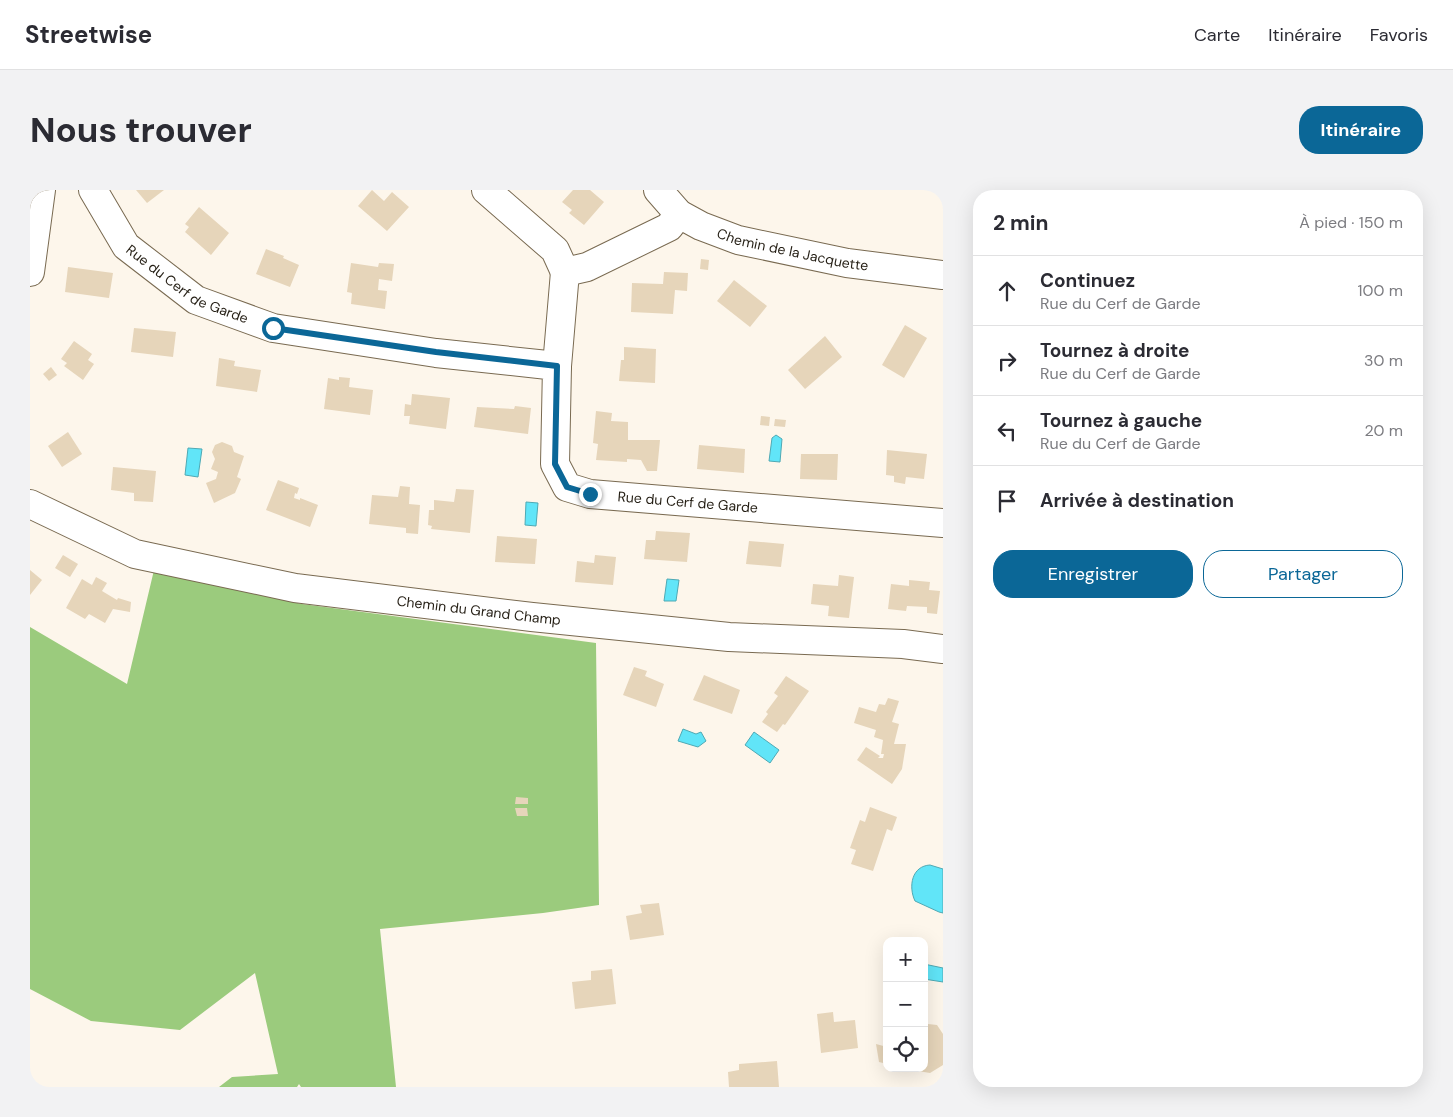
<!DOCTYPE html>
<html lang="fr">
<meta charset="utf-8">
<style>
:root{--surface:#fff;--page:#f2f2f3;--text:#2b2b33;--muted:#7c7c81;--line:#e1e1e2;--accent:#0b6797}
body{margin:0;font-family:"DM Sans",sans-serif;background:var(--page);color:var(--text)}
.controls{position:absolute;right:15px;bottom:15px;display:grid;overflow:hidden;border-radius:10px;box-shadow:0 5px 20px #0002}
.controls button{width:45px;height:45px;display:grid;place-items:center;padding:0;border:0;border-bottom:1px solid var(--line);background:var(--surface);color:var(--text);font:25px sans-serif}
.stop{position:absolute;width:15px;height:15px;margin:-11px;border:4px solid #0b6797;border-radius:50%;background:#fff}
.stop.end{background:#0b6797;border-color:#fff;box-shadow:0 1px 5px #0008}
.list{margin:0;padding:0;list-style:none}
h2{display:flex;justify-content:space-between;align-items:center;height:65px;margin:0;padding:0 20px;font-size:21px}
h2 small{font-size:16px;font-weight:400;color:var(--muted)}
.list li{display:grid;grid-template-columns:32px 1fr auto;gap:15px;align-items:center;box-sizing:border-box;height:70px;padding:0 20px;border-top:1px solid var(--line)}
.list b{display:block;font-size:19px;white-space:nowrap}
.list p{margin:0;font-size:16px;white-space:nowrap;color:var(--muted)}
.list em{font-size:16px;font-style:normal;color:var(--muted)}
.actions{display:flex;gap:10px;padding:15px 20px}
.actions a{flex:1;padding:11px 0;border:1px solid var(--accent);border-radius:20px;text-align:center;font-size:18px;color:var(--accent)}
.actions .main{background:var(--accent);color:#fff}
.icon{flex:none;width:28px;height:28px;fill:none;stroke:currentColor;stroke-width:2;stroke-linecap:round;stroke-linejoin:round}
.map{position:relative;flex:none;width:913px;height:897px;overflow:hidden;border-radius:20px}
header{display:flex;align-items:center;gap:30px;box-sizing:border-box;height:70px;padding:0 25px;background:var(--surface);border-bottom:1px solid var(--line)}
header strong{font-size:24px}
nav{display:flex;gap:28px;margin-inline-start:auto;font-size:18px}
.intro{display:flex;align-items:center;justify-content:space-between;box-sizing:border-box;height:120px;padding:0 30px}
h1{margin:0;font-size:35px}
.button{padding:12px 22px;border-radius:20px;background:var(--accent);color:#fff;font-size:18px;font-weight:700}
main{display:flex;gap:30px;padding:0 30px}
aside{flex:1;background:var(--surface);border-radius:20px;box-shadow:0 5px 20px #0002}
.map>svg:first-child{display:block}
.forest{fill:#9bcb7d}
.water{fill:#61e5f8;stroke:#4fa9b4}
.building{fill:#e6d5ba}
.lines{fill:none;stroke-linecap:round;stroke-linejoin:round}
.minor-casing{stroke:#796a51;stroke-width:30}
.minor{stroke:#fff;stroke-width:28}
.route{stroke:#0b6797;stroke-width:6}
.labels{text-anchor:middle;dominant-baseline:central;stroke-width:5;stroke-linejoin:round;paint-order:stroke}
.street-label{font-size:14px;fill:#241e14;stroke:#fff}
</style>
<header>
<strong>Streetwise</strong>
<nav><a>Carte</a><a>Itinéraire</a><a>Favoris</a></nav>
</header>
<div class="intro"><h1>Nous trouver</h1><a class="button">Itinéraire</a></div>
<main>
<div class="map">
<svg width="913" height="897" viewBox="0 0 913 897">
<rect width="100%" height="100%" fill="#fdf6eb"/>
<!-- forest -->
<path class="forest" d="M124 380 272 414 566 453 569 715 513 723 350 739 366 897H271L269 894 267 897H189L202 887 248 884 225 783 150 840 61 831 0 799V437L97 494Z"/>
<!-- water -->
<g class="water">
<path d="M746 245 752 249 750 272 739 271 742 248Z"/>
<path d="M158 258 172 259 168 287 155 285Z"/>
<path d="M496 312 508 313 506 336 495 335Z"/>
<path d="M637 389 649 390 646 411H634Z"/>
<path d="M653 539 666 544 671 542 676 551 668 557 648 551Z"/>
<path d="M724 542 749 560 740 573 715 555Z"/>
<path d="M900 675 913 679V723L909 722 885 711C878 696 882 676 900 675Z"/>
<path d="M894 774 913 778V792L894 789Z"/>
</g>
<!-- building -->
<g class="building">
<path d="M106 0H134L117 13Z"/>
<path d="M342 0 354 11 362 2 379 17 357 41 328 16Z"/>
<path d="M543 0H560L574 12 554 35 539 23 542 20 532 12Z"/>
<path d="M169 17 199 43 181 65 155 42 159 37 155 34Z"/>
<path d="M236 59 254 66 253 68 269 75 260 97 226 84Z"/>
<path d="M671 69 679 70 678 80 670 79Z"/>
<path d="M321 73 348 77 349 73 364 74 362 91 349 89 348 100 357 101 355 119 321 114 322 103 317 102Z"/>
<path d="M38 77 83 83 79 108 35 102Z"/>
<path d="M634 82 658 83 657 101 645 100 643 124 601 122 602 93 633 94Z"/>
<path d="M704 90 737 116 720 137 687 111Z"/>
<path d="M875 135 897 148 874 188 852 175Z"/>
<path d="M104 138 146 142 143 167 101 162Z"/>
<path d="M795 146 812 167 775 199 758 180Z"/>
<path d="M44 151 62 164 58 170 64 174 53 190 34 176 37 173 31 169Z"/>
<path d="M594 157 626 159 625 193 589 191 591 170H594Z"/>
<path d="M189 168 205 171 204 176 231 180 227 202 186 196Z"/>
<path d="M21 177 27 185 19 191 13 184Z"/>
<path d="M309 187 320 188 319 197 343 200 340 225 294 219 298 188 309 190Z"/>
<path d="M382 204 420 208 416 239 379 234 380 226H374L375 214 381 215Z"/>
<path d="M485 216 501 218 498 244 444 237 447 217 484 219Z"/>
<path d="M566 221 582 223 581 231 598 232V250H630L627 281H617L611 270 597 269V272L566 270 568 254 563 253Z"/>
<path d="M731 226 740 227 739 236 730 235Z"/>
<path d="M745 229 756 230 755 237 744 236Z"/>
<path d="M38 242 52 264 32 277 18 256Z"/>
<path d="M192 252 202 256 204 262 214 266 207 287 211 289 205 303 184 313 176 293 186 289 188 282 181 279 185 269 182 262 185 255Z"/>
<path d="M669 255 715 259 714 283 667 279Z"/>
<path d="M857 260 897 264 894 289 876 287 875 294 864 292V286L856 285Z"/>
<path d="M771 264H808L807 290 770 289Z"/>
<path d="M83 277 126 281 123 312 104 311V303L81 300Z"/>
<path d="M248 290 269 298 267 304 265 303 264 308 270 310V308L288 315 280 337 236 320Z"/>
<path d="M370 296 380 297 379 314 390 315 388 344 376 343V338L339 334 342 305 368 307Z"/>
<path d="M426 299 444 300 440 343 401 339 402 336 398 335 399 320H404V310L424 312Z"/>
<path d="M626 341 660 343 657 372 614 369 616 350H625Z"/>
<path d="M467 346 507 349 505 374 465 372Z"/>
<path d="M719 351 754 354 751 377 716 374Z"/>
<path d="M33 365 48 374 40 387 25 378Z"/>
<path d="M565 365 586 367 583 395 545 392 547 371 564 373Z"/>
<path d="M0 380 12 390 0 405Z"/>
<path d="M809 385 824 387 819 428 798 426 799 416 781 414 783 394 808 396Z"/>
<path d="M66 387 77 393 72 401 87 410 88 408 101 412 100 422 83 419 75 433 59 424 55 429 36 418 52 389 62 395Z"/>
<path d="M879 390 900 392 899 400 910 401 907 424 897 423V417L877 416 876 421 858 419 861 394 879 396Z"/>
<path d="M604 477 617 481 615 486 634 494 626 517 593 505Z"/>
<path d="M674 485 710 500 702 524 663 510Z"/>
<path d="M756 486 779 501 755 535 753 534 747 542 732 532 738 524 736 522 748 506 744 503Z"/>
<path d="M858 508 869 511 862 532 869 534 864 554H876L872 579 862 594 827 570 836 557 850 566 848 568H853L854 564H851L853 550 844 547 846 540 824 533 829 517 846 522 849 514 855 515Z"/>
<path d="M486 607 498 608V614H485Z"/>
<path d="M840 617 867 627 862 641 857 639 843 681 821 674 826 660 820 658 830 630 835 632Z"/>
<path d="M485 618H497L498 626H487Z"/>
<path d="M629 713 634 745 600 750 596 726 612 723 610 715Z"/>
<path d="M582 779 586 814 545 819 542 792 561 790V781Z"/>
<path d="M803 822 804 832 825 830 828 858 791 863 787 824Z"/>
<path d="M898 834 907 835 913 844V875L900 883 882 880V878H894V864L897 863V858L894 854V836Z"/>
<path d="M846 854 857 857V874L849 872Z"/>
<path d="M747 871 749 897H699L698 882 709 880V874Z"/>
</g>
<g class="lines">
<!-- minor casing -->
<g class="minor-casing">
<g id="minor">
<path id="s1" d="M63 0 96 56 166 110 243 138 406 163 527 176 525 274 537 297 560 304 913 333"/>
<path d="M456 0 525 60 535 82"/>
<path id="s2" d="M628 0 649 24 671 36 708 50 817 73 913 85"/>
<path d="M0 82 11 0"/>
<path d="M527 176 535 82 557 77 639 37 649 24"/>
<path id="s3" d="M0 314 105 364 265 398 502 427 699 447 873 454 913 459"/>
</g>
</g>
<!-- minor -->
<use href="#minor" class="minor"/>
</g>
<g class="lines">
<!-- route -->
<path class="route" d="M243 138 406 162 527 176 525 274 537 297 560 304"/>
</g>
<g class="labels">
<!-- street labels -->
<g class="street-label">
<text stroke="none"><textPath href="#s2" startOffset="152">Chemin de la Jacquette</textPath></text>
<text stroke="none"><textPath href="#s1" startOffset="138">Rue du Cerf de Garde</textPath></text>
<text stroke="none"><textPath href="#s1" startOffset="768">Rue du Cerf de Garde</textPath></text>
<text stroke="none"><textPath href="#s3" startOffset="465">Chemin du Grand Champ</textPath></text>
</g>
</g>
</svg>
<div class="controls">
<button>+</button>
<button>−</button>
<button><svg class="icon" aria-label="locate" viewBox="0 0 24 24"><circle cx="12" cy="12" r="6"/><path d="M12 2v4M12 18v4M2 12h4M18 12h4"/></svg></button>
</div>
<div class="stop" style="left:243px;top:138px"></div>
<div class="stop end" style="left:560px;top:304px"></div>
</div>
<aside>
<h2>2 min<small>À pied · 150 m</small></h2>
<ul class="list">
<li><svg class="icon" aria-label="ahead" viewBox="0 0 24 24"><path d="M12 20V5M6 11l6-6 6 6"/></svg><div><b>Continuez</b><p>Rue du Cerf de Garde</p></div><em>100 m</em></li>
<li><svg class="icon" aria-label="right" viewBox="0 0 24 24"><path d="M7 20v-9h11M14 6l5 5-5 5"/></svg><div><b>Tournez à droite</b><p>Rue du Cerf de Garde</p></div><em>30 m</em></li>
<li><svg class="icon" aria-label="left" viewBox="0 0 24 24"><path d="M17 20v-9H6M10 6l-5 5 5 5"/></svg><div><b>Tournez à gauche</b><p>Rue du Cerf de Garde</p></div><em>20 m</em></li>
<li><svg class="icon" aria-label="arrive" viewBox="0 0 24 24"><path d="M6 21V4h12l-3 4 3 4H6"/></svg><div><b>Arrivée à destination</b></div></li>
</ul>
<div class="actions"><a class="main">Enregistrer</a><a>Partager</a></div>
</aside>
</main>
